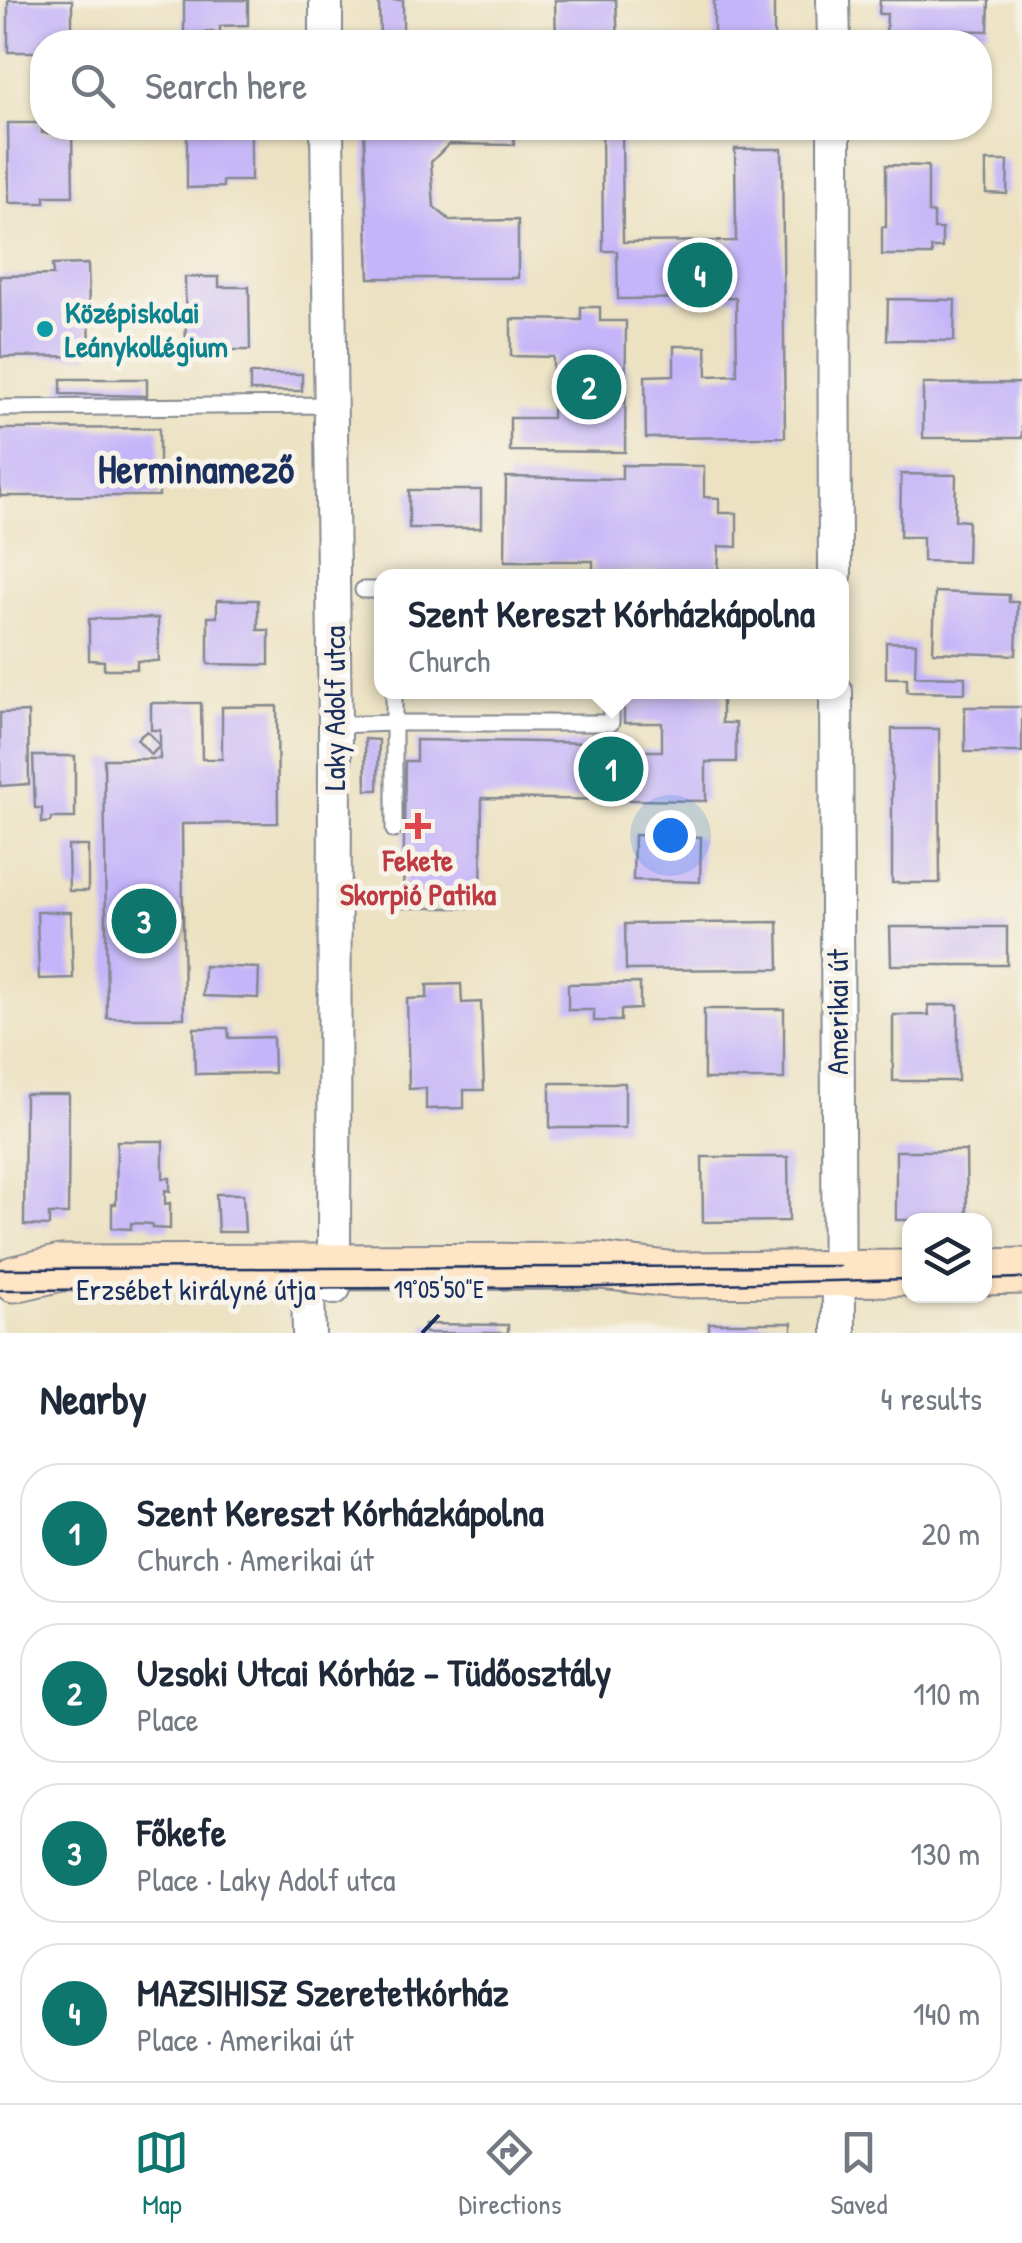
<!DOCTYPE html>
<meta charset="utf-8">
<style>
:root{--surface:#fff;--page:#f2f2f3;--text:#1f2937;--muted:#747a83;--line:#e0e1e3;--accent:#0f766e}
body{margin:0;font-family:"Patrick Hand",sans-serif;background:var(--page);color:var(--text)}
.controls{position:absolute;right:30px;bottom:30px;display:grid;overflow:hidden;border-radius:20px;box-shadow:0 2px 8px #0004}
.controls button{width:90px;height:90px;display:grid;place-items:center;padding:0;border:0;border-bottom:2px solid var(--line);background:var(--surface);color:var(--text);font:50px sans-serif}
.you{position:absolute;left:670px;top:835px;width:35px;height:35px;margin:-25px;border:8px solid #fff;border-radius:50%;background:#1a73e8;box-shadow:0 0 0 15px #1a73e833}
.badge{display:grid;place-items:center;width:65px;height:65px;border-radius:50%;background:var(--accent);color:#fff;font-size:32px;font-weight:700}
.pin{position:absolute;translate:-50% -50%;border:5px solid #fff;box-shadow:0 2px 10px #0006}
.popup{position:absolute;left:374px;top:569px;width:475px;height:130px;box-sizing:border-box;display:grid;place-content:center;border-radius:20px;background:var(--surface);filter:drop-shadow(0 2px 8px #0005);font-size:32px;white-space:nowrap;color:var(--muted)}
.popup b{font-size:38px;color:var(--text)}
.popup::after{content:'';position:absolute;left:50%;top:100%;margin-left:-20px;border:20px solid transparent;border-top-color:var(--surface)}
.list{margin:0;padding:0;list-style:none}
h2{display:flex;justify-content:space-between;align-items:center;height:130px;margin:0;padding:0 40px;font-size:42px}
h2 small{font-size:32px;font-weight:400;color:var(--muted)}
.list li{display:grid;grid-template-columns:65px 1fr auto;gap:30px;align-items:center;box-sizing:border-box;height:140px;margin:0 20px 20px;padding:0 20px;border:2px solid var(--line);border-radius:40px}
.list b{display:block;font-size:38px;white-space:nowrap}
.list p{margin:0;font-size:32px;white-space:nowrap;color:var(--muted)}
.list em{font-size:32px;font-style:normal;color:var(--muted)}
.icon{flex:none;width:55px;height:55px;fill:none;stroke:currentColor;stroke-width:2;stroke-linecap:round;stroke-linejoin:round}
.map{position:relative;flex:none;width:1022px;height:1333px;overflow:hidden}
.search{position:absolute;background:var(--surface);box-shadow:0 2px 8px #0004;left:30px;right:30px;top:30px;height:110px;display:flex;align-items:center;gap:25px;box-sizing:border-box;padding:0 35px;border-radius:40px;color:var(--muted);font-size:38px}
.sheet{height:770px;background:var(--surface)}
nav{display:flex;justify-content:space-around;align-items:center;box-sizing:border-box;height:140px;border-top:2px solid var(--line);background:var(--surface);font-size:28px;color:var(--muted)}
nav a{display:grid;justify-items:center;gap:5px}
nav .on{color:var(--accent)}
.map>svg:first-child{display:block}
.building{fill:#c4b4f9}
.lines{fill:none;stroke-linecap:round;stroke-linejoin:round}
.lane-casing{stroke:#848890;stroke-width:19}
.street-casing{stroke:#848890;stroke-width:36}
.secondary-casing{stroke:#848890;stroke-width:49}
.lane{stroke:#fff;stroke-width:15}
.street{stroke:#fff;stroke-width:32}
.secondary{stroke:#fee5c5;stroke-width:45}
.tram{stroke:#1b2f5e;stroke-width:2.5}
.ticks{fill:none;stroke:#1b2f5e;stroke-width:4}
.culture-dot{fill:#0f9aa8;stroke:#f7f3e8;stroke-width:4}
.health-dot{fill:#e0444e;stroke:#f7f3e8;stroke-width:4}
.labels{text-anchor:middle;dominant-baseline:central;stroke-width:10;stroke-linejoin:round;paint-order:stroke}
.culture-label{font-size:30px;font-weight:bold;fill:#0d838f;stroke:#f7f3e8;text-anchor:start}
.street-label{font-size:30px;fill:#1b2f5e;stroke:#f7f3e8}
.health-label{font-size:30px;font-weight:bold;fill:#be3a42;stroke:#f7f3e8}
.district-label{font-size:40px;font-weight:bold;fill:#1b2f5e;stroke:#f7f3e8}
.ticks-label{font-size:25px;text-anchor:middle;fill:#1b2f5e;stroke:#f7f3e8;stroke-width:10;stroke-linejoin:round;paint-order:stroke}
</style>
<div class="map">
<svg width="1022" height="1333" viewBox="0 0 1022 1333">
<rect width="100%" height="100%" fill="#f7f3e8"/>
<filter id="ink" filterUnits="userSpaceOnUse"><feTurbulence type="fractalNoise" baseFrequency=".01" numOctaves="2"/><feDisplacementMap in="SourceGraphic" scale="20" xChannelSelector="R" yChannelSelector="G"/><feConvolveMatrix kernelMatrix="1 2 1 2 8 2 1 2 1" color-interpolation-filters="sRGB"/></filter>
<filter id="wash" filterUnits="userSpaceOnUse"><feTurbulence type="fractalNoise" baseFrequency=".0048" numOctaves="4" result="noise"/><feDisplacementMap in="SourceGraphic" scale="40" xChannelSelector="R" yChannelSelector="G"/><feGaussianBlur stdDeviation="2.25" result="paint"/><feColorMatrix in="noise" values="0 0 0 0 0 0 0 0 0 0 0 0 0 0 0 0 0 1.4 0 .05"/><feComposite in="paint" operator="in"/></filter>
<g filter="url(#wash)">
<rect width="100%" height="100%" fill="#ece2c2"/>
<g id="blocks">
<!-- building -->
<g class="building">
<path d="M8 0H72V42H42V52H8Z"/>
<path d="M184 0H248V25L220 26V32L184 33Z"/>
<path d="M379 0H403V42H380Z"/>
<path d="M555 0H616L618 42H556Z"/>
<rect x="714" y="0" width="60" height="42"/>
<path d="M880 0H989L988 31 943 30V40L886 38 887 14H879Z"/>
<path d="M8 123H42V133H72L73 196H45V203H9Z"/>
<path d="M187 128H251V181H223V187L187 188Z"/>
<path d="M364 128H513L514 145 449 144 431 162 434 207 451 221 518 220V278H369Z"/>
<path d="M602 128H622L623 242 736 241 735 149H782L785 437 646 438 645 376 674 375V346H706L707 376 737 375 736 298 618 299 617 251H603Z"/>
<path d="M986 161H1008L1007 194 986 193Z"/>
<path d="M886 165 928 166V213H934V229H942V248H931L932 255H882V227H886Z"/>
<path d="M88 264 90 356 1 357 0 276 53 275 52 265Z"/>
<path d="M185 277H219V287H249L250 350H222V357H186Z"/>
<path d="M888 299 955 300 954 341 887 340Z"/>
<path d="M581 307H600V321H626L625 452 510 451V418H552L553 357 511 356V319L581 320Z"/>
<rect x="250" y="374" width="52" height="17"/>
<path d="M61 379H147V396L61 394Z"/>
<path d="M1022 383V438H923V384Z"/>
<path d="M159 428V496H0V429Z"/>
<path d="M622 465 704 466V497L719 498V513H737V547L719 546 718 576H686V573L593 572V561H505L506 477 622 479Z"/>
<path d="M901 474 956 475 955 520 968 521 967 562 923 561V537H900Z"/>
<rect x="409" y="490" width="72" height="38"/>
<path d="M935 592 1009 595V602H1018L1016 655 933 652Z"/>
<path d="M217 600H258V630H269V665L208 664V617H217Z"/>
<path d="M158 618 159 661H137V669H104V661L89 660V619Z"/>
<path d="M886 642 916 643 915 676 965 677V693L907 692V678H886Z"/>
<path d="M624 692H722V723H736V762H706V801L482 798 481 908H403L405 761H416V740L599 743V754H623V751H662V723H624Z"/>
<path d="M151 703H201L202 759H222V707L277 706 278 823 182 824 184 1018H107L104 759H160V730H151Z"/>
<rect x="965" y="707" width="57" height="45"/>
<path d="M28 712 29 784 0 786V713Z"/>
<path d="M892 729H939L940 883H892Z"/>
<path d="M147 731 160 746 151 755 137 739Z"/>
<path d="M365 739 379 740 378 790H366Z"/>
<path d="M33 756H75V818H51V822L42 823V808H35Z"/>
<path d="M634 835 701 837 700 882 633 880Z"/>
<path d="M68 846H88V891H69Z"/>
<path d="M37 912H71L73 978 39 979Z"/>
<path d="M778 922 779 969 626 970 625 924Z"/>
<path d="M890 927H1007V965H891Z"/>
<path d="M204 966 259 968 258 998 203 996Z"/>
<path d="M640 983V1009L621 1010V1021H594V1010H568V984Z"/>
<path d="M461 984 462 1003 481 1002 484 1090H464V1108L426 1109V1088L409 1089 407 999 427 998V985Z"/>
<path d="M928 1005H958V1081H893V1015H929Z"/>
<rect x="704" y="1009" width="80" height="70"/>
<path d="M194 1028H228L229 1038 273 1037 274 1073 195 1074Z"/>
<rect x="550" y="1083" width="75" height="45"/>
<path d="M25 1094H69L68 1214H49V1226L24 1225Z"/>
<path d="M117 1141H163V1178H170V1191L165 1190V1204L170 1203V1229L152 1228V1224L131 1223V1229L112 1228V1204H116Z"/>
<path d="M896 1151H966L967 1220H896Z"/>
<path d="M702 1157H788L789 1221 703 1222Z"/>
<path d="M216 1194H243L245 1232H218Z"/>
<rect x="709" y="1323" width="83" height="10"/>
<path d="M425 1324 508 1325V1333H425Z"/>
</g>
</g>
</g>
<g filter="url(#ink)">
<use href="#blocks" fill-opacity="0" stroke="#848890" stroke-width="2.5"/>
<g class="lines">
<!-- lane casing -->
<g class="lane-casing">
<g id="lane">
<path d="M0 408 331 405"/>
<path d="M363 590H381"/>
<path d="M394 692V830"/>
<path d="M335 725 394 723H611V692"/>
</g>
</g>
<!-- street casing -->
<g class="street-casing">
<g id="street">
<path d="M326 0V42"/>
<path d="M833 0 834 42"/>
<path d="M327 128 335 725 334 1288"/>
<path d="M834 128 835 576"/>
<path d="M836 692 839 1333"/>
<path d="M308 1288 309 1333"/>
</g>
</g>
<!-- secondary casing -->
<g class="secondary-casing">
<g id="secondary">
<path d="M984 1272 1022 1271"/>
<path d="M14 1279 61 1268 600 1266 677 1275 910 1273"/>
</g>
</g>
<!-- lane -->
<use href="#lane" class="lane"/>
<!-- street -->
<use href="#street" class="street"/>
<!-- secondary -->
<use href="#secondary" class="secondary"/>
<!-- tram -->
<g class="tram">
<path d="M0 1269 840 1266"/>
<path d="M984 1279 1022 1278"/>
<path d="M0 1290 600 1287 910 1279"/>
</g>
</g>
</g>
<!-- ticks -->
<path class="ticks" d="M422 1333 439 1315"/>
<!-- markers -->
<circle class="culture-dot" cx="45" cy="329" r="10"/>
<path class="health-dot" d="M413 811h10v10h10v10h-10v10h-10v-10h-10v-10h10z"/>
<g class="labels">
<!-- culture labels -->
<g class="culture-label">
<text x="65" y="312">Középiskolai<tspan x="65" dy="34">Leánykollégium</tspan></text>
</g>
<!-- street labels -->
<g class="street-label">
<text transform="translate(334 708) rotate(-90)">Laky Adolf utca</text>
<text transform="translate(837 1012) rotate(-90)">Amerikai út</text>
<text x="196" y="1289">Erzsébet királyné útja</text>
</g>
<!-- health labels -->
<g class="health-label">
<text x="418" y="860">Fekete<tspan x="418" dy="34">Skorpió Patika</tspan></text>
</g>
<!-- district labels -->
<g class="district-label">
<text x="196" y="468">Herminamező</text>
</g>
</g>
<g class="ticks-label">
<text x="439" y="1298">19°05'50"E</text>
</g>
</svg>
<div class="controls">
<button><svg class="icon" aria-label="layers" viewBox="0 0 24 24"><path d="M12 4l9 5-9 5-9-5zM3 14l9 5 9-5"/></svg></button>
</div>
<div class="you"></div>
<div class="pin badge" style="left:611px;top:769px">1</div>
<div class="popup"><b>Szent Kereszt Kórházkápolna</b>Church</div>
<div class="pin badge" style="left:589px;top:387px">2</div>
<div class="pin badge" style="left:144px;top:921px">3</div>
<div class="pin badge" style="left:700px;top:275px">4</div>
<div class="search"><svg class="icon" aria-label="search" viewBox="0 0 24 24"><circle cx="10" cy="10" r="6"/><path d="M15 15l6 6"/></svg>Search here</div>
</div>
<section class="sheet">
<h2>Nearby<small>4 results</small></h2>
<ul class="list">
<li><span class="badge">1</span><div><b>Szent Kereszt Kórházkápolna</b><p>Church · Amerikai út</p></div><em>20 m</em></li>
<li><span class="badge">2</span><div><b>Uzsoki Utcai Kórház - Tüdőosztály</b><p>Place</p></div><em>110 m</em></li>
<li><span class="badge">3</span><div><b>Főkefe</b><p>Place · Laky Adolf utca</p></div><em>130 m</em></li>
<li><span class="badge">4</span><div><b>MAZSIHISZ Szeretetkórház</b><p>Place · Amerikai út</p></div><em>140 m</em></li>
</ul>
</section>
<nav>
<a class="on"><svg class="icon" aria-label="map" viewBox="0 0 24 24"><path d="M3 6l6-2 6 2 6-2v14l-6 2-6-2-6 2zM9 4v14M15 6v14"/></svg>Map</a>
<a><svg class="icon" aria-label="directions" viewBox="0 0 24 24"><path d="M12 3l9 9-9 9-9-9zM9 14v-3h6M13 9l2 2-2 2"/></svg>Directions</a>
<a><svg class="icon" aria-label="saved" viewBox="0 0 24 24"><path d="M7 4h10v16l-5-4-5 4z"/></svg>Saved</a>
</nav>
